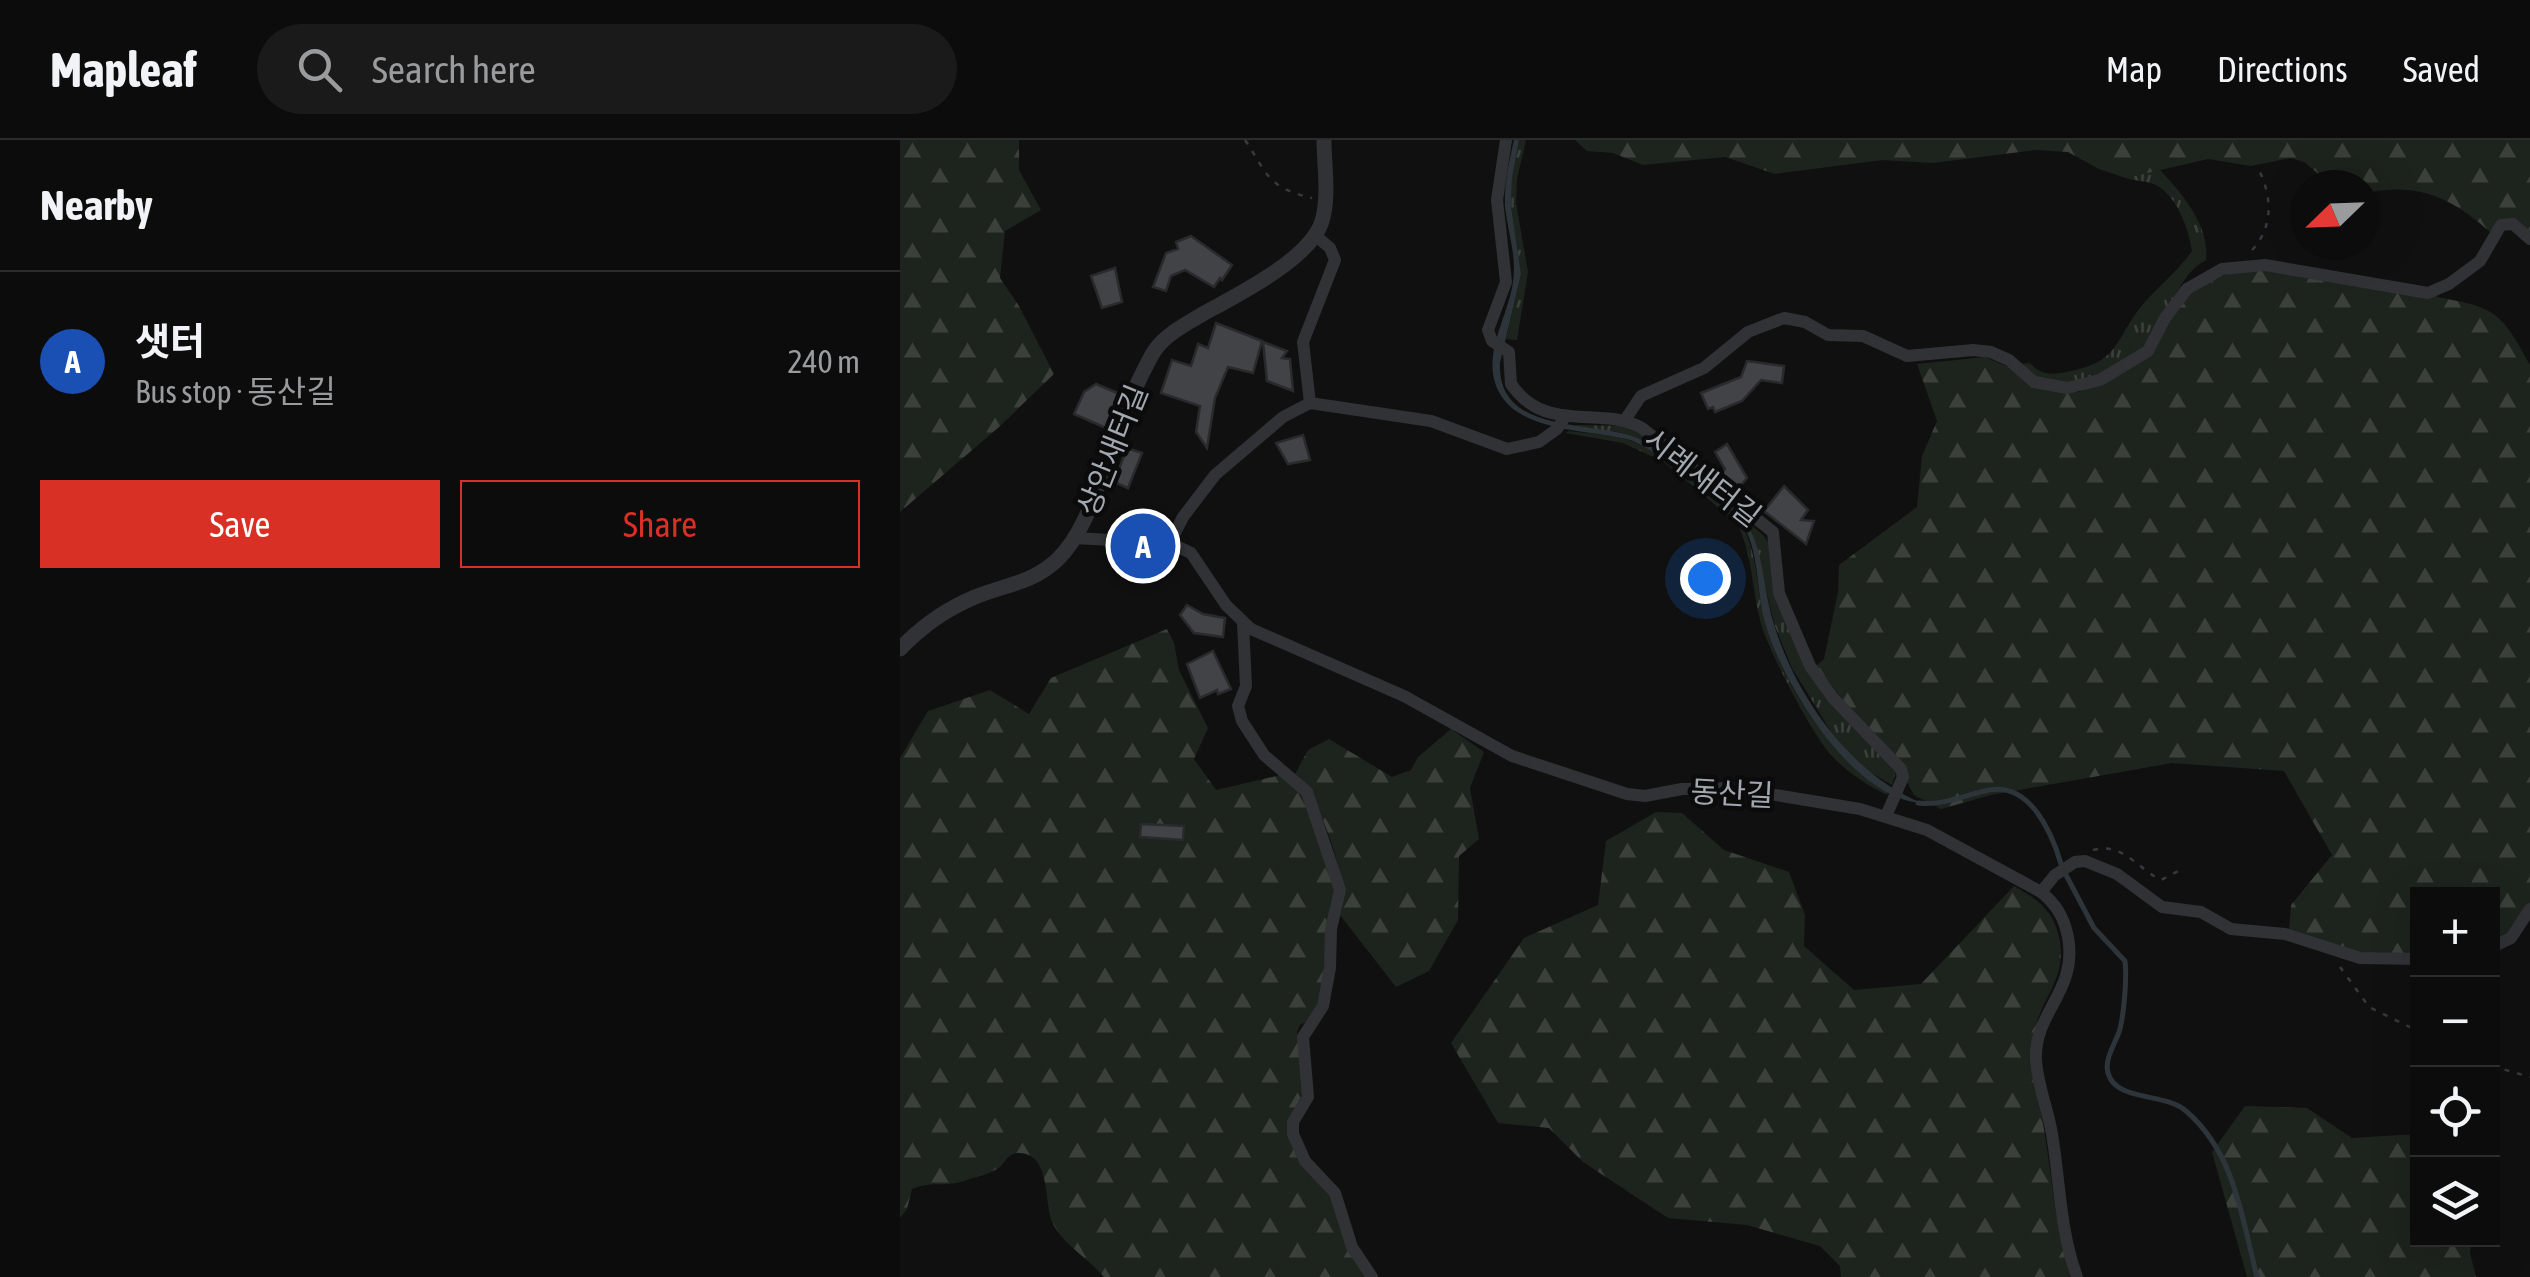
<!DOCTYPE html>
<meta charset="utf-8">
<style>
:root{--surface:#0c0c0d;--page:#1a1a1b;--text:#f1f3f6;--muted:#9a9b9d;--line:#2c2c2e;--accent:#d93025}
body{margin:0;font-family:"Asap Condensed","Noto Sans KR",sans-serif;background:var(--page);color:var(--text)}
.controls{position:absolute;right:30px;bottom:30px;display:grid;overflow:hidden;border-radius:0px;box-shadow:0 10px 40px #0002}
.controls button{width:90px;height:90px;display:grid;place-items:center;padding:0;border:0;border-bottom:2px solid var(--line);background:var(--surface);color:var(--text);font:50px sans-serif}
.compass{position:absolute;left:1390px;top:30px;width:90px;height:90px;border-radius:50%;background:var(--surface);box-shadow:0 10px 40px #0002;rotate:247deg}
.you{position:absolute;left:805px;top:438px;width:35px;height:35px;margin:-25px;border:8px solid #fff;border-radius:50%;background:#1a73e8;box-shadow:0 0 0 15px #1a73e833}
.badge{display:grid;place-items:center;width:65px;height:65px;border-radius:50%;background:var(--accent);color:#fff;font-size:32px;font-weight:700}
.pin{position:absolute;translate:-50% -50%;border:5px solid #fff;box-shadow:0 2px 10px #0006}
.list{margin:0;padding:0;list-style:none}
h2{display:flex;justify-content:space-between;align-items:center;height:130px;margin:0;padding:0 40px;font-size:42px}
h2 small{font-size:32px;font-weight:400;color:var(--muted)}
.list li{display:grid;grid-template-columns:65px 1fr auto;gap:30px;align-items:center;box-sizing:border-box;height:180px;padding:0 40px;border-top:2px solid var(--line)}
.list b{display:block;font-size:38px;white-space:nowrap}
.list p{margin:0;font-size:32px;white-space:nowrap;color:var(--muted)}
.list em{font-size:32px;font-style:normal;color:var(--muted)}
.actions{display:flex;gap:20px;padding:30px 40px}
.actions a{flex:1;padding:22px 0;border:2px solid var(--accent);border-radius:0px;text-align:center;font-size:35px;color:var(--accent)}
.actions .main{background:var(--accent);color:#fff}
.icon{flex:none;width:55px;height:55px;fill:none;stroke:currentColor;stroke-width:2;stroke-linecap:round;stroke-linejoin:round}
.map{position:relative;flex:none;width:1630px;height:1137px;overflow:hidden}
header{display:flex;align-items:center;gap:60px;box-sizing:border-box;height:140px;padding:0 50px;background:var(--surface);border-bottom:2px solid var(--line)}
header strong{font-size:48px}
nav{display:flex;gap:55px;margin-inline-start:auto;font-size:35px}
.search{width:700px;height:90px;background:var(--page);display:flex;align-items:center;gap:25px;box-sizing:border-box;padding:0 35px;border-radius:55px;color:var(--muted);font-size:38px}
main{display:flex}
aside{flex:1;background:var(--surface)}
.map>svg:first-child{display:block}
.grass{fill:url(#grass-tufts)}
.forest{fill:url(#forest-firs)}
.water{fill:#2d353a}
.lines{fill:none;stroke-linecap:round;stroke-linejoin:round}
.stream{stroke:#2d353a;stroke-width:5}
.building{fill:#414346;stroke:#2a2a2d;stroke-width:2.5}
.path{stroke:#37393c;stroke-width:2.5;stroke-dasharray:5 8;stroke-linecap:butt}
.minor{stroke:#313236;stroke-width:12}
.tertiary{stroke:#313236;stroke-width:15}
.labels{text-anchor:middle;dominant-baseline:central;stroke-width:9;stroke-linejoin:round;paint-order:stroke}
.street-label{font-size:30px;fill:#a2a8b0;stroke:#0b0b0c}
</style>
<header>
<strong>Mapleaf</strong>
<div class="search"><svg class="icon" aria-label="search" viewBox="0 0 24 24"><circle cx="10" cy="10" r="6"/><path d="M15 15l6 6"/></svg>Search here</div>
<nav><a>Map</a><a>Directions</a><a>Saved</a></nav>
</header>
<main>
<aside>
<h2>Nearby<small></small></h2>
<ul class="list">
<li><span class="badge" style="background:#1a4fb4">A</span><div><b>샛터</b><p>Bus stop · 동산길</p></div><em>240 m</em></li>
</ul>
<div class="actions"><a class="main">Save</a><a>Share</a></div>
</aside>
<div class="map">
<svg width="1630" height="1137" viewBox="0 0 1630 1137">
<defs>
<pattern id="grass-tufts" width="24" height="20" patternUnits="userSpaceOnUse" patternTransform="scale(2.5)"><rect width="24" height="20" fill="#1d231d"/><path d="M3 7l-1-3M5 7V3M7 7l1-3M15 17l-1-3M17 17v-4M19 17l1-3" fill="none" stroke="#3b403b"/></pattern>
<pattern id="forest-firs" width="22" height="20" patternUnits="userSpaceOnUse" patternTransform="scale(2.5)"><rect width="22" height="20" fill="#1d231d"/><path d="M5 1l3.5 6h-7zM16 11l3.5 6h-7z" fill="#3b403b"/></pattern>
</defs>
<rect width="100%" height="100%" fill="#101011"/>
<!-- grass -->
<g class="grass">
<path d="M619 0H626L617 39 616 63 628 132 617 200 606 199 621 134 611 66 612 39Z"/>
<path d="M1260 30C1282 53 1310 86 1306 120 1276 135 1270 179 1250 203 1230 227 1176 251 1145 243 1136 240 1127 230 1120 224L1130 223C1140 235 1152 235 1166 232 1222 222 1213 200 1244 163 1260 145 1278 131 1292 111 1289 89 1275 50 1251 43 1243 41 1235 41 1226 38Z"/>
<path d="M677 285 726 286 742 294 863 395 870 405 890 493 996 632 992 645 963 628 938 603 892 528 875 486 854 400 832 367 746 301 718 292 672 287Z"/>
<path d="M669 291C689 294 710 294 729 300 751 306 834 367 843 387 858 416 857 451 865 483 883 545 932 620 989 651L987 655C967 645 947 632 931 615 912 594 871 515 862 487 852 453 853 415 837 383L764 322 723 303 666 293Z"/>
</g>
<!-- forest -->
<g class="forest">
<path d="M0 0H119V30L141 70 105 91 100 138 119 166 154 234 99 287 0 372Z"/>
<path d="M675 0H1630V94L1598 81 1590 92C1551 57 1517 42 1465 53V45H1432L1404 22 1391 18 1351 26 1308 19 1226 38 1199 29 1168 12 1136 10 1033 23 982 20 875 34 825 17 743 25 713 13 687 11Z"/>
<path d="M1353 128 1535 154 1537 157C1597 168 1601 172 1630 225V766L1613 792 1593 804 1592 754H1518L1517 815 1461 813 1389 791 1391 765 1432 715 1384 631 1272 623 1091 655 1041 669 1014 655 1006 640 916 526 924 519 938 452 939 425 1017 367 1022 316 1037 281 1017 224 1085 217 1167 252H1179L1242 219 1282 159 1313 138Z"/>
<path d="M267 489 274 503 279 530 308 588 294 619 316 650 381 635 403 651 437 753 422 856 410 880 400 885 397 892 405 948 388 985 427 1048 467 1137H204C190 1120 159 1101 152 1081 144 1062 151 1011 117 1013 108 1014 106 1021 100 1027 91 1034 75 1037 64 1041 46 1047 30 1041 12 1049L7 1069 0 1078V618L28 571 90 550 129 574 151 538Z"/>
<path d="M551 589 584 612 570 648 579 699 559 716 558 780 529 831 496 847 440 775C453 748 418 652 395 634L408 610 429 599 492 637 511 630 518 617Z"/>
<path d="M756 672 782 673 824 710 889 732 905 775 904 806 954 850 1021 844 1114 746C1139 760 1155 772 1160 802 1166 843 1138 860 1134 896 1130 933 1141 965 1146 1002 1153 1048 1157 1092 1170 1137H941L940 1126 920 1106 847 1085 768 1078 683 1022 649 988 598 983 551 903 624 798 698 765 706 701Z"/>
<path d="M1345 966 1407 968 1452 998 1517 994 1518 1100H1571L1570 1113 1576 1137H1347L1312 1012Z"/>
</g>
<!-- water -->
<path class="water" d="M614 0H619L612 39 611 66 621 134 600 223C597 297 696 279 740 299 765 310 817 352 837 372 861 395 862 434 869 465 886 543 946 633 1022 663 952 659 882 543 865 483 856 451 860 408 840 380 828 365 749 305 730 300 693 290 620 293 599 252 580 217 608 178 613 142 617 116 608 93 605 67 604 45 609 22 614 0Z"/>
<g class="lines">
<!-- stream -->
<g class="stream">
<path d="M1018 663C1043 666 1065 655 1089 650 1130 642 1152 693 1161 724"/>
<path d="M1166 735 1194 788 1225 821C1227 838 1224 873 1220 889 1216 903 1204 918 1208 933 1216 962 1264 952 1286 971 1335 1013 1342 1078 1357 1137"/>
</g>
</g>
<!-- building -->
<g class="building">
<path d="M291 96 332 125 322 140 320 138 314 147 285 130 271 136 266 151 253 147 266 113 278 109 276 102Z"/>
<path d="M215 128 222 162 202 168 191 136Z"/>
<path d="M316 183 362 201 353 233 328 227 315 258 307 308 296 292 300 266 261 253 272 220 291 226 298 204 308 208Z"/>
<path d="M363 202 387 211 382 218 390 219 393 251 367 241Z"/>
<path d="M847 221 884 226 882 243 861 240 842 261 815 272 813 267 808 269 801 253 841 237Z"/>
<path d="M196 244 220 254 206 288 174 274 184 252Z"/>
<path d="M403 295 410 320 388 324 376 303Z"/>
<path d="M827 304 847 338 837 350 818 336 825 329 815 312Z"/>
<path d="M227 308 242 313 228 348 214 342Z"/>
<path d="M884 346 908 370 901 380 914 381 906 404 864 371Z"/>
<path d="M287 465 303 474 325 478 323 497 294 493 280 475Z"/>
<path d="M313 511 331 549 318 554 317 550 300 558 287 524Z"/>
<path d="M241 684 284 686 283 700 240 697Z"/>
</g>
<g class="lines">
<!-- path -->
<g class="path">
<path d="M345 0C368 34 366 47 412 58"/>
<path d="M1352 110C1374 87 1372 55 1358 28"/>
<path d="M1193 710C1223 702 1238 729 1261 740L1282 729"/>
<path d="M1440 827 1469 867 1518 891"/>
<path d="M1592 926 1630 937"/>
</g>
<!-- minor -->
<g class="minor">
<path d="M606 0 597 60 606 142 588 190 592 201 609 212 611 244C646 295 701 265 742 288L873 392 879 453 910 526 933 558 1001 629 1003 637 986 676"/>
<path d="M410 263 403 202 435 120 430 108 415 95"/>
<path d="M725 280 741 256 804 228 848 192 884 178 905 182 928 195 963 196 1007 216 1073 210 1091 212 1109 220 1134 242 1167 248 1200 240 1248 211 1265 178 1287 149 1322 129 1365 125 1528 153 1549 144 1580 121 1601 85 1613 84 1630 99"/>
<path d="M174 398 270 403 291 413 326 465 351 489 504 556 612 616 727 654 745 656 782 649 833 648 960 669 1027 690 1141 752C1156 764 1164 777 1168 797 1178 851 1134 872 1136 919 1137 944 1148 969 1152 994 1160 1042 1160 1091 1177 1137"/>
<path d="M270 403 283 377 315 335 383 277 410 263 531 281 607 309 639 302 657 289 665 277"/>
<path d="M343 483 346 546 338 566 342 581 364 615 407 652 440 750 431 789 430 828 423 866 403 897 408 957 393 982V994L405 1021 435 1053 452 1107 472 1137"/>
<path d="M1141 752 1155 735 1175 722 1185 721 1217 734 1262 767 1301 772 1331 789 1385 794 1460 818 1518 819"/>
<path d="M1592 807 1611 798 1630 769"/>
</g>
<!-- tertiary -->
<path class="tertiary" d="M0 509C21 487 46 469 75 457 104 445 133 443 157 420 186 392 197 347 210 311 222 278 236 243 253 213 263 196 284 185 301 175 335 156 407 121 421 84 430 59 424 26 424 0"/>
</g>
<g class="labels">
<!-- street labels -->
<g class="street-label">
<text transform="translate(212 310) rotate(-68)">상안새터길</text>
<text transform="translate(803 337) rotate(38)">시례새터길</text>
<text transform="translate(832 653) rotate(3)">동산길</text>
</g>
</g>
</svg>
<div class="controls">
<button>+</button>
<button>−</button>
<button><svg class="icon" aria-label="locate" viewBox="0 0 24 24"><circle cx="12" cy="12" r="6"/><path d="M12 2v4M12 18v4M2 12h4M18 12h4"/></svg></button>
<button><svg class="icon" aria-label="layers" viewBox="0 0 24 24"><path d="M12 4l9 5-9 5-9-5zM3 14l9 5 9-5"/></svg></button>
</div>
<svg class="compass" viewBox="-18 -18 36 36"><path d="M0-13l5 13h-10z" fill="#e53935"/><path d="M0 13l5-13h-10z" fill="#9a9b9d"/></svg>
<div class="you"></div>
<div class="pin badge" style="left:243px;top:406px;background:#1a4fb4">A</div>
</div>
</main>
